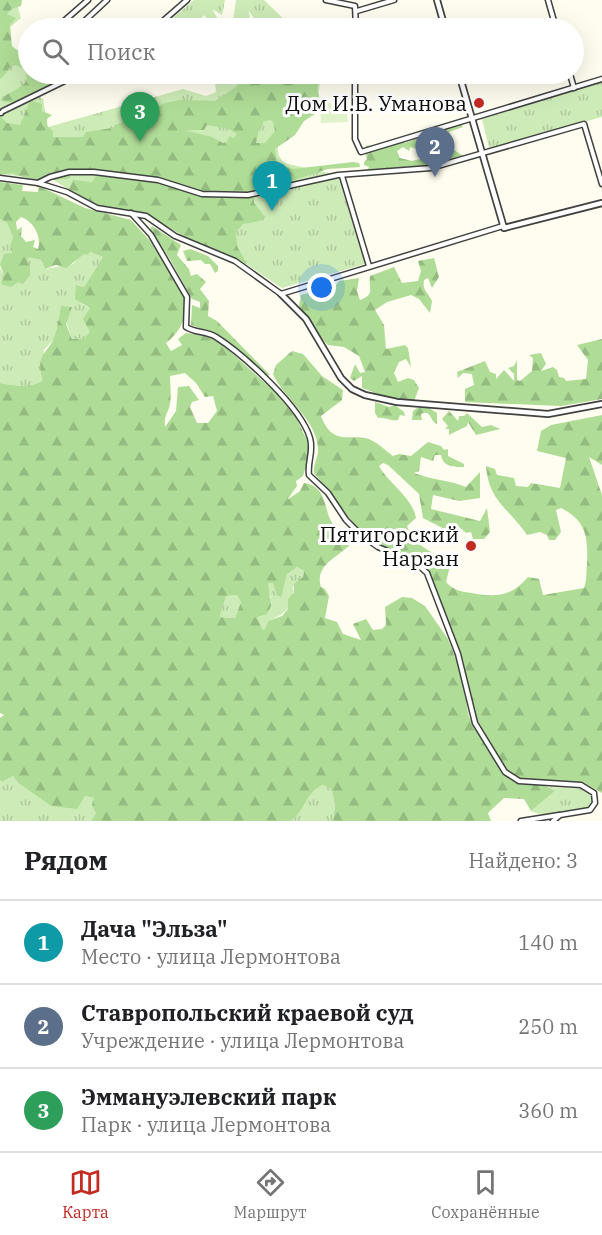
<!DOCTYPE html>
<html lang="ru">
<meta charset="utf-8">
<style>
:root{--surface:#fff;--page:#f6f6f6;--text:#202124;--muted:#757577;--line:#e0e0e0;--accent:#c22a22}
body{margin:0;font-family:"IBM Plex Serif",serif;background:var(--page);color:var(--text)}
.you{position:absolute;left:322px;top:288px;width:21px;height:21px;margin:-15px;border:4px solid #fff;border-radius:50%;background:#1a73e8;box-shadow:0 0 0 9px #1a73e833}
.badge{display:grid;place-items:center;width:39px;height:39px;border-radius:50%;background:var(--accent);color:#fff;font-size:20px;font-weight:700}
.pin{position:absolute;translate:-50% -50px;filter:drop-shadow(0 2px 3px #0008)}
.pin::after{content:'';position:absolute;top:32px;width:21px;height:18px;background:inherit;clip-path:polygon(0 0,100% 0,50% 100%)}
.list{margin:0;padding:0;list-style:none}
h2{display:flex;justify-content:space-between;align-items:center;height:78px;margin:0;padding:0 24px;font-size:26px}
h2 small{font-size:20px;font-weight:400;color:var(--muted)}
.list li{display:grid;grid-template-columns:39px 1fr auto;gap:18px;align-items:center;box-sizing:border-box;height:84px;padding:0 24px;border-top:2px solid var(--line)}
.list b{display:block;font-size:22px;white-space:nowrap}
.list p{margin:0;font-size:20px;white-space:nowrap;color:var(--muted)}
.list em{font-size:20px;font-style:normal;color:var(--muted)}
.icon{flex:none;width:33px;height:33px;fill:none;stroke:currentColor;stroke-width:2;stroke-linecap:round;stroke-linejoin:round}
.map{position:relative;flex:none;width:602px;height:821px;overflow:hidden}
.search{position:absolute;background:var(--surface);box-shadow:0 6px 24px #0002;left:18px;right:18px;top:18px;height:66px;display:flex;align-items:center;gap:15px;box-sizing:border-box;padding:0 21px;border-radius:33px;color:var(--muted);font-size:22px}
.sheet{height:330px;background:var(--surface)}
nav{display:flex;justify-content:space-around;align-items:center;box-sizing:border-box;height:84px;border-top:2px solid var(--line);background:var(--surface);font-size:16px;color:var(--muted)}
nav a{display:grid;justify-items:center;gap:3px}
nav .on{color:var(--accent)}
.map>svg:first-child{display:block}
.grass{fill:url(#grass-tufts)}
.forest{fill:url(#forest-firs);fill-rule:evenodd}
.pitch{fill:#e0f2c9}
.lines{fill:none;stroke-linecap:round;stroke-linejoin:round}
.minor-casing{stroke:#414141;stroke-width:7}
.tertiary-casing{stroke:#414141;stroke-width:8}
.minor{stroke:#fff;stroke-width:4}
.tertiary{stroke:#fff;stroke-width:4.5}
.poi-dot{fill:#c22a22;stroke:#fff;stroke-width:2}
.labels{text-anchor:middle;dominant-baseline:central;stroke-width:6;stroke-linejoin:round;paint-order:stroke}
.poi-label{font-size:21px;fill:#0e0e0e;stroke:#fff;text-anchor:end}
</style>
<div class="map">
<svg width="602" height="821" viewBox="0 0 602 821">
<defs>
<pattern id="grass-tufts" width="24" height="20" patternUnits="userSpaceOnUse" patternTransform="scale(1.5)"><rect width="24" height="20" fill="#cdebb7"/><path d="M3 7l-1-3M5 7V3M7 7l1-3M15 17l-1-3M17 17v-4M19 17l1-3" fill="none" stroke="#afc89c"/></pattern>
<pattern id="forest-firs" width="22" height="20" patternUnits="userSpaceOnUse" patternTransform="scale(1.5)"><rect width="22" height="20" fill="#afdc96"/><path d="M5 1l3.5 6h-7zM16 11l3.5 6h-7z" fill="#95bc80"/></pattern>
</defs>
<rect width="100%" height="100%" fill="#fffdef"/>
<!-- grass -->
<g class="grass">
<path d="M0 0 17 4 21 18 8 29 7 40 21 54 33 92 43 99 48 127 183 89 206 96 216 92 214 74H318L320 84 314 114C305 119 295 123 288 129 276 137 273 159 288 164L338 175 365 264 282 288 214 243 145 210 94 204 53 180 0 174Z"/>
<path d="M194 0H225L222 15 212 9 223 28H210L205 15 200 19 202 28H161Z"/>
<path d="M236 0H264L289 24 309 28H248L256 21 248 10 250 16 246 28H232Z"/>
<path d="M602 82V117L489 148 482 119Z"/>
<path d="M0 219 7 223 13 237 10 245 12 253 0 265Z"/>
<path d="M90 252 103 257 84 287 77 285 82 304 90 308 91 332 84 338 72 339 61 306 55 338 44 350 43 380C33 388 13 386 0 383V268L4 274 29 256 41 260 45 269 73 264 80 256Z"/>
<path d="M297 567 304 571 303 577 293 587C297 605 282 616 268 621L265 629 263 630 257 617 271 597 266 589 268 583 273 582 276 594 289 571Z"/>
<path d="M237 595 241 602 235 618 220 617 226 596Z"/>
<path d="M13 776 18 783 51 806 85 796 94 798 96 813 91 821H0V780L2 782Z"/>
<path d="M323 785 332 790 335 806 333 821H290C306 812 305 792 323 785Z"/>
<path d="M550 787 587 789 593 798V804C581 814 544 818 531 811L555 791Z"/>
</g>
<!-- forest -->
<g class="forest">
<path d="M0 0H22L21 6 11 9 7 14 16 18 10 25 12 47 22 53 28 51V74H73L14 103 2 101 1 99C9 92 20 89 27 81L26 72C10 56 11 71 0 79Z"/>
<path d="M306 74H315L319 96 315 114 304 121 295 135 275 149 277 164 293 169 353 162 359 163 360 167 328 169 294 180 281 176 278 183 254 187V203L265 217 260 221 243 224 236 232 237 246 247 264 199 245 144 213 98 205 69 189 73 180 92 182 96 176 94 171H71L70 178C54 181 28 181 13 173L0 175V116L7 123 20 125 29 103 33 101 42 104V111L52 115 47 119V126L53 131V137H83L86 132 112 128 139 112 142 115 164 103 181 100 215 101 242 83 256 80 298 83 303 81ZM269 120 273 121 275 131 265 143H256L259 129 262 128 263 122ZM207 125 229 129 237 134 234 138 229 136 227 142 223 143 212 137 184 130H204Z"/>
<path d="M461 124 463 127 449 132 454 141 450 144 436 139 427 145 425 143 417 145V149L410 147 409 151 403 147 397 151 400 158 412 161 436 155 439 158 443 151 451 148 465 157 454 161 448 159 445 163C419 165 395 171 368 172L367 170 369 167 364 165V162L367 159 364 149 367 145 376 147 380 143 392 144 402 139 405 143 419 138 424 141 434 130Z"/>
<path d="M0 182 23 185 22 191 38 192 39 186 85 208 131 220 151 242 185 297C189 316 180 332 166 343L171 351 182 345 178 339 186 333 207 336 222 344 274 391 296 417 311 449 303 476 296 481 297 486 287 500 300 491 304 483C327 486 324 509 331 521 336 530 345 534 354 539 345 556 313 562 321 587L325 589 329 596 325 618 337 622 343 634 361 640 353 624 366 619 373 630 382 629 386 625 385 607 402 597 412 598 425 606 448 639 459 667 469 717 502 772C517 789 540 779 555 791L531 811 524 799 504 798 488 813 491 821H333L335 806 332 790 323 785C305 792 306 812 290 821H91L96 813 92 805 94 798 85 796 77 809 51 806 18 783 13 776 2 782 0 780V718L4 715 0 713V383C13 386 33 388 43 380 34 353 49 354 55 335 58 326 59 315 61 306L72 307 66 324 72 339 84 338 90 332 83 319 90 308 75 299 76 285 84 287 103 257 90 252 88 255 84 254 66 268 56 265 45 269 41 260 29 257 27 260 30 266V275L23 284 18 282 11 287 1 284 4 274 0 265 4 254 12 253 10 245 13 237 7 223 0 219ZM21 217C33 221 42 236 38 249L33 247 35 240 26 242 21 236 22 227 17 230 16 222ZM185 373 196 383 205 397 213 396 217 411 208 423H197L190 407 192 402 199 400 189 386 178 387 176 411 165 427C164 418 166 416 169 408 172 398 170 386 170 376ZM297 567 304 571 303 577 294 584V593L288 599V609L282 616 268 621 265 629 263 630 257 617 267 614 271 606 268 583H273L276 594 281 597 287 574ZM237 595 241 602 235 618 220 617 226 596Z"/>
<path d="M152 226 181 245 177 255 189 269 191 276 197 274 206 282 200 289 209 301 208 316 217 321 270 375 264 376 216 334 191 325 192 305 200 308V302L192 299 171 261 150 229Z"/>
<path d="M190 249 208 256 218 266V271L215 273 210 264H205L201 260 187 261 183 251Z"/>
<path d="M434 258 439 277 432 288 428 278 424 280C422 291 428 292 432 301L430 313 419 299 411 295 387 302 375 310 384 325 386 349 405 345 408 348 411 367 406 359 399 362 394 373 398 382 408 378 414 380 419 388 414 401 375 396 373 392 362 388V376L354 381 350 378 355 364 360 373 365 372 359 356 344 347 328 345 313 330 299 306 301 295 315 291 319 297 324 288 333 289 339 281 359 278 357 291 360 300C376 294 368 289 370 276L394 267 402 283 418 281 421 271 418 261Z"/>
<path d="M602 339V399L561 406 465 402V389L474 385 472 374 463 373 458 378 457 372 485 361 490 372 496 374V379L504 370 514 381V374L508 368 514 366 517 360V380L520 381 532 371 533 358 529 355 541 353 546 364 541 371 553 367 557 370 559 377 564 378 566 381 586 379 588 360 577 345Z"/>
<path d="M292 351 303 354 322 376 343 390 342 400 321 416C333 447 349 433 369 439 378 443 385 450 393 456L399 454 411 456 428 442 441 446 444 450 448 449V456L464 464V467C453 467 443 467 441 455H435L433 461 421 457 419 471 414 473C432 480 449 480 466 487L480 472V498L459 501 433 495 431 509 480 521 487 508 490 532 484 539H473L471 532 466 533 458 526 456 535 423 518 419 494 388 465 383 463 379 466C389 484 413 498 416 518L407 526C417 551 434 549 450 566L446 582C453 590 462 592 472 593 496 598 512 596 528 577L539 579 543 595 584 588C587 581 586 572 587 564 588 538 587 521 561 508L556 510 561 532 555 540H549L547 535 540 532 527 535C509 508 489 502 486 466L495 469 497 475 514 478 516 486 528 487 531 483 560 488 566 458 537 451 541 431 551 425 602 415V465L589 457 602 495V793L583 782 557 783 527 780 512 776 507 771 476 718 463 660 428 569C413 558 396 554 381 545 352 529 335 498 314 473 313 464 318 458 318 450 318 420 283 398 273 374L276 365Z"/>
<path d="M375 402 389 407 395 405 404 412 405 416 400 415 398 420C392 422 386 417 378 418L375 413Z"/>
<path d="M417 408H429L437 413V424C429 421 432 409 421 414L422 420H412L413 411Z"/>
<path d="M449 411 458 421 459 416H464L467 413 482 427 491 425 500 429 476 435 468 422 467 426 449 435V429H445L448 426 442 419Z"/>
</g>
<!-- pitch -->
<path class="pitch" d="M320 103H331L332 114H347L348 122 321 123Z"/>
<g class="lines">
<!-- minor casing -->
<g class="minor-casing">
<g id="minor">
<path d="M326 0 355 6 356 28"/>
<path d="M548 0 556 28"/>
<path d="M357 11 394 0"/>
<path d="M56 28 88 0"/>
<path d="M77 28 107 0"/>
<path d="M155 28 187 0"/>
<path d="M534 28 554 22"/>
<path d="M355 74V139L361 152 602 79"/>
<path d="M570 74 574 88"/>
<path d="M355 80 378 74"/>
<path d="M3 111 79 74"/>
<path d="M0 113H1"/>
<path d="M342 176 369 266"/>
<path d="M0 178 38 183 67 192 97 208 146 216 175 236 235 261 281 294 503 226"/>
<path d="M38 183 50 177 69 172H94L158 180 202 194 248 195 338 175 431 168 584 124 602 184"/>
<path d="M131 213 151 235 187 297 186 327C195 333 207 331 216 337 244 355 301 407 310 438 314 452 307 462 309 475L328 493 346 520 361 535 378 547 416 563 427 573 458 654 475 723 505 772 519 781 581 785 594 793 595 803 590 810 560 815 553 821"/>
<path d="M521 821 559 815"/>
</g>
</g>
<!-- tertiary casing -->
<g class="tertiary-casing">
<g id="tertiary">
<path d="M437 0 445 28"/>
<path d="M459 74 504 228 602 203"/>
<path d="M281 294 306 319 341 378 352 389 365 395 397 402 548 414 602 404"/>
</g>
</g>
<!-- minor -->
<use href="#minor" class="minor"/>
<!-- tertiary -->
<use href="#tertiary" class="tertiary"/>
</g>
<!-- markers -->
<g class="poi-dot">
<circle cx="479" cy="103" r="6"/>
<circle cx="471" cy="546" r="6"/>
</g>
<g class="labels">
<!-- poi labels -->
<g class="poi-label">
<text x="467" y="103">Дом И.В. Уманова</text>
<text x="459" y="534">Пятигорский<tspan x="459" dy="24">Нарзан</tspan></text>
</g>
</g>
</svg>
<div class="you"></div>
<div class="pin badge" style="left:272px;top:211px;background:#0f9aa8">1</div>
<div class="pin badge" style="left:435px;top:177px;background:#5c6f8a">2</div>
<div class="pin badge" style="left:140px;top:142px;background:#2e9e5b">3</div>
<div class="search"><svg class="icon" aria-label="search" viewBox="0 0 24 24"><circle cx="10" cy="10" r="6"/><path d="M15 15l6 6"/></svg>Поиск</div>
</div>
<section class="sheet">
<h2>Рядом<small>Найдено: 3</small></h2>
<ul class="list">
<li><span class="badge" style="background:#0f9aa8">1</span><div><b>Дача &quot;Эльза&quot;</b><p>Место · улица Лермонтова</p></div><em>140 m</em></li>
<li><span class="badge" style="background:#5c6f8a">2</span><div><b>Ставропольский краевой суд</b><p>Учреждение · улица Лермонтова</p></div><em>250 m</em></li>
<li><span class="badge" style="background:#2e9e5b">3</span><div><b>Эммануэлевский парк</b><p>Парк · улица Лермонтова</p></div><em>360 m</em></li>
</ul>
</section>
<nav>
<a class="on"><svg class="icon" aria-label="map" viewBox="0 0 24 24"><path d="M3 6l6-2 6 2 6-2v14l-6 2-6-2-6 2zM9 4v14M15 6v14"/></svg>Карта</a>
<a><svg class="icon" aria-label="directions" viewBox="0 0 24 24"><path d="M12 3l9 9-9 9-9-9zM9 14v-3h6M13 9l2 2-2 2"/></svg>Маршрут</a>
<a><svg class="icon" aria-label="saved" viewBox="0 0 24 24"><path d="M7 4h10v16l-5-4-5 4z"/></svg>Сохранённые</a>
</nav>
